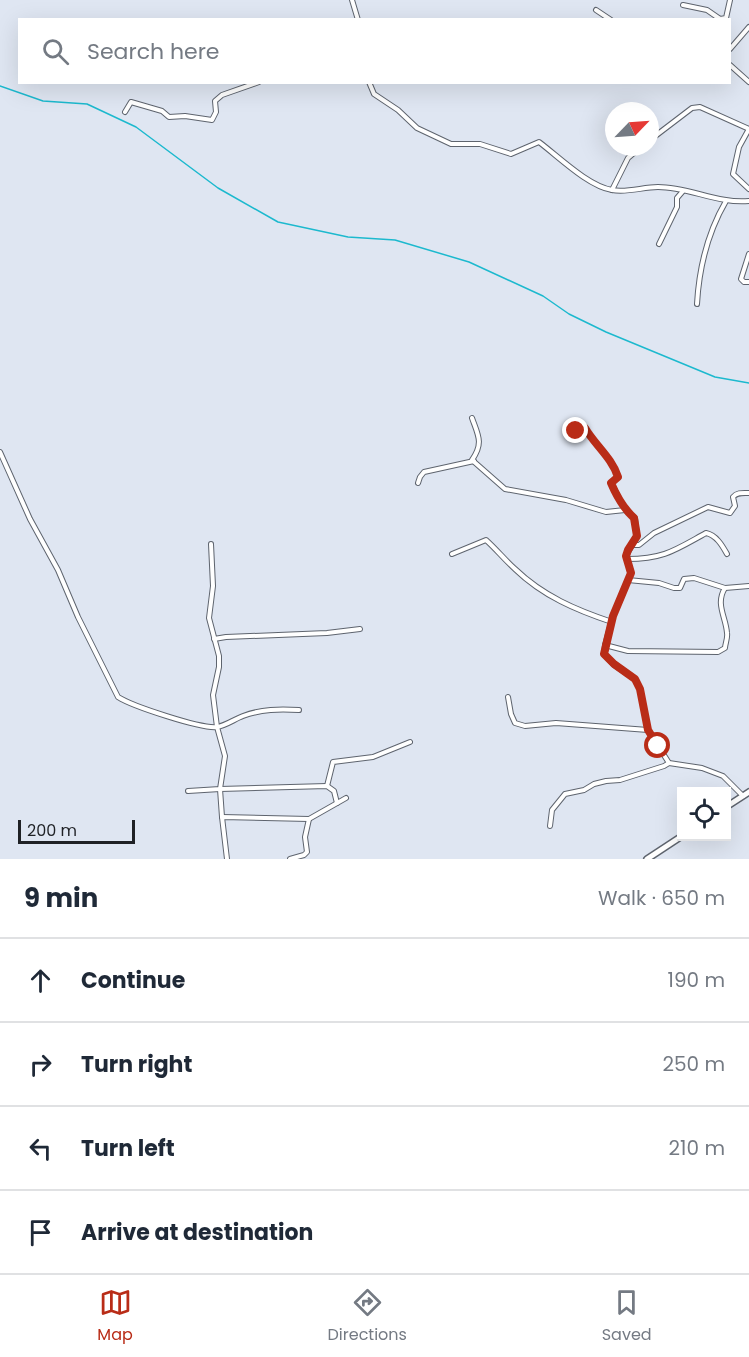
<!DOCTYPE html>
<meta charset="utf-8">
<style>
:root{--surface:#fff;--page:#f6f6f7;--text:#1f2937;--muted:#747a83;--line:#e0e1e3;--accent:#b92c17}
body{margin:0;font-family:Poppins,sans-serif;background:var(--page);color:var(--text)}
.controls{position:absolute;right:18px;bottom:18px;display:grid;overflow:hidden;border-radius:0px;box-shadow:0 6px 24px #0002}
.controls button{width:54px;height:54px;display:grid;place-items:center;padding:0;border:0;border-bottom:2px solid var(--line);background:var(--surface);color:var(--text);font:30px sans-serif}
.compass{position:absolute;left:605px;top:102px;width:54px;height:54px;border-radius:50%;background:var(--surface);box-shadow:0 6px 24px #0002;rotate:65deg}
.scale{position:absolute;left:18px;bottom:15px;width:117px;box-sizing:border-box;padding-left:6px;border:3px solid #1f2125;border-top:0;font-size:16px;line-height:21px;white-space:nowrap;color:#1f2125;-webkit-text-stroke:4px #dfe6f2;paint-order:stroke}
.stop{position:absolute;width:18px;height:18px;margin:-14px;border:4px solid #b92c17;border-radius:50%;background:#fff}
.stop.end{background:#b92c17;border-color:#fff;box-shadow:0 2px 6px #0008}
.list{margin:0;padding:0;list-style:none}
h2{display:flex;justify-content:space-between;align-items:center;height:78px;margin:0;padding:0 24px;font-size:26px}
h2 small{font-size:20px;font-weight:400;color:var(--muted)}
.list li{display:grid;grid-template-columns:39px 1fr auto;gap:18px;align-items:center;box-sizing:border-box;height:84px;padding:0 24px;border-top:2px solid var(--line)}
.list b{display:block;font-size:22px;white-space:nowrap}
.list em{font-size:20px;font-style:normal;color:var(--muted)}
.icon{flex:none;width:33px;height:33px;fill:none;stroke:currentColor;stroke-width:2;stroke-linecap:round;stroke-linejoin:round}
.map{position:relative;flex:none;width:749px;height:859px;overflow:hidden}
.search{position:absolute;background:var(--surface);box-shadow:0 6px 24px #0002;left:18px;right:18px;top:18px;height:66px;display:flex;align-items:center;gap:15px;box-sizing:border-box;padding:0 21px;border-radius:0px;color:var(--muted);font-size:22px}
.sheet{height:414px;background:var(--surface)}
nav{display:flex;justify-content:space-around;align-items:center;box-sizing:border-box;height:84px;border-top:2px solid var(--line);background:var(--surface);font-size:16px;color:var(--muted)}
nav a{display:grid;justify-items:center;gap:3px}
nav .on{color:var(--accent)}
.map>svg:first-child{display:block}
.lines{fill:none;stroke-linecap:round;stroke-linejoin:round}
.stream{stroke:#1cb9ce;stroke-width:1.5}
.street-casing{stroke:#5e646e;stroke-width:6}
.secondary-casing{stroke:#5e646e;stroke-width:8}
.street{stroke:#fff;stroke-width:4}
.secondary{stroke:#fff;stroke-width:5}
.route{stroke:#b92c17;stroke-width:8}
</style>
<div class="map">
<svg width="749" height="859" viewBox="0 0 749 859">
<rect width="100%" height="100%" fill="#dfe6f2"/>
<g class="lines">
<!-- stream -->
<path class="stream" d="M0 86 43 101 87 104 136 127 218 188 278 222 348 237 395 240 469 262 543 296 569 314 606 332 715 377 749 383"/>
<!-- street casing -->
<g class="street-casing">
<g id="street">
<path d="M352 0 358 20"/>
<path d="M683 5 707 10 720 19 726 18 730 0"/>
<path d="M596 10 611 20"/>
<path d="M730 49 749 27"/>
<path d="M730 65 749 82"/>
<path d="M369 82 374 94 398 110 417 128 451 144H480L511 154 539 142C559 157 588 186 612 190 627 193 643 187 658 187 689 187 718 204 749 201"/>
<path d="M125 112 131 102 162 111 169 117 185 116 212 120 216 112 215 101 222 95 259 82"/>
<path d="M749 129 739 147 733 174 749 189"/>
<path d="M650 140 692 108 700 107 749 129"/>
<path d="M612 190 628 158 641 147"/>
<path d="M659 244 677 207V198L683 191"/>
<path d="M749 254 741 279 744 282H749"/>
<path d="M697 304C699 269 708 232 726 201"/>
<path d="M472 418C478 435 484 443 472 460L505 489 566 500 606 512 625 510"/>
<path d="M576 431 585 428C595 445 612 458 618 477L611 483 625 510 635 518 637 536 626 556 631 573 613 616 605 645 604 654 614 665 635 679 640 689 648 730 669 763 702 768 723 776 743 796"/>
<path d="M0 452 30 519 58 570 78 617 118 697C132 706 201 729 217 727 225 726 235 719 243 716 262 709 279 709 299 710"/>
<path d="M418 483 420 477 424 472 474 461"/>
<path d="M631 545H639L654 533 708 507 730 513 735 506 733 497C737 492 743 493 749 493"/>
<path d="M452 554 486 540C496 549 505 560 515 569 543 596 576 610 612 622"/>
<path d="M627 559C664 559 675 550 706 533 716 535 722 545 727 554"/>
<path d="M628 580 659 583 674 588H680L684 579 694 578 725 588"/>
<path d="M214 639 226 637 327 633 360 629"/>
<path d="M605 645 628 651 718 652 725 648C725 644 728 638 727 633 726 617 715 604 725 588L749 586"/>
<path d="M508 697 511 714 515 723 525 726 556 723 648 730"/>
<path d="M327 786 333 762 373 757 410 742"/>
<path d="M188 791 220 789 225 756 217 727 213 695 219 667V656L209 618 213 586 211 544"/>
<path d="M222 817 220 789 327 786 334 791 337 803"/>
<path d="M550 826 552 810 565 794 584 790 594 784 606 781 620 780 664 766 669 763"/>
<path d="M227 859 222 817 309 819 346 798"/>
<path d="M290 859 304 855 307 852 305 837 309 819"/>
</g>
</g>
<!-- secondary casing -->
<g class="secondary-casing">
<g id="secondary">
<path d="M726 807 749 792"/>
<path d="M647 859 682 836"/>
</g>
</g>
<!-- street -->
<use href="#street" class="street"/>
<!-- secondary -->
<use href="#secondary" class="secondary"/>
</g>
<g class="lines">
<!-- route -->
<path class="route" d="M576 431 585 428C595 445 612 458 618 477L611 483C617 497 623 508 634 518L637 536 628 550 626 556 631 573 613 616 604 654 614 664 635 679 640 689 648 730 658 746"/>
</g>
</svg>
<div class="controls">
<button><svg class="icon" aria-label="locate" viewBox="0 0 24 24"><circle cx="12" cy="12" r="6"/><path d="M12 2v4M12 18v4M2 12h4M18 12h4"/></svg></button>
</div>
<svg class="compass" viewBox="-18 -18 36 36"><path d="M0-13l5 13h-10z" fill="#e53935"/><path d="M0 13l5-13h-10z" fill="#747a83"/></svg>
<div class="scale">200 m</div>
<div class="stop" style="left:658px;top:746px"></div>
<div class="stop end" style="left:576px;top:431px"></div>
<div class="search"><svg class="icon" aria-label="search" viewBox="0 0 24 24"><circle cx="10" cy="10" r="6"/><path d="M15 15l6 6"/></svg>Search here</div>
</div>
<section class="sheet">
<h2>9 min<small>Walk · 650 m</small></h2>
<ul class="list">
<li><svg class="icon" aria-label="ahead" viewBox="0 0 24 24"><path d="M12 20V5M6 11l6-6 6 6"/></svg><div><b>Continue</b></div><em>190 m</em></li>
<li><svg class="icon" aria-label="right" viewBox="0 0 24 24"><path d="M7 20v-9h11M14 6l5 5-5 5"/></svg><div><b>Turn right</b></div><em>250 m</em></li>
<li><svg class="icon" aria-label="left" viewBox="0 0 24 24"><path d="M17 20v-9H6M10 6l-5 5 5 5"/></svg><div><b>Turn left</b></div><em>210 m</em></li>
<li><svg class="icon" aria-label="arrive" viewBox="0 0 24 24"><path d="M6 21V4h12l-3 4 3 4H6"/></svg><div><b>Arrive at destination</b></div></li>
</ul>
</section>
<nav>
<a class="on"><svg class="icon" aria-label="map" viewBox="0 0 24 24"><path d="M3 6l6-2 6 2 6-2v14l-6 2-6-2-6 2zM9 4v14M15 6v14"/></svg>Map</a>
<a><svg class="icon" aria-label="directions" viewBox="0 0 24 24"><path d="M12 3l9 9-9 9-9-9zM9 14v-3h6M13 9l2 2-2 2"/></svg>Directions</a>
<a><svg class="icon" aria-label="saved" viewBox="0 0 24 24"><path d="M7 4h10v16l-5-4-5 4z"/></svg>Saved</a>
</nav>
